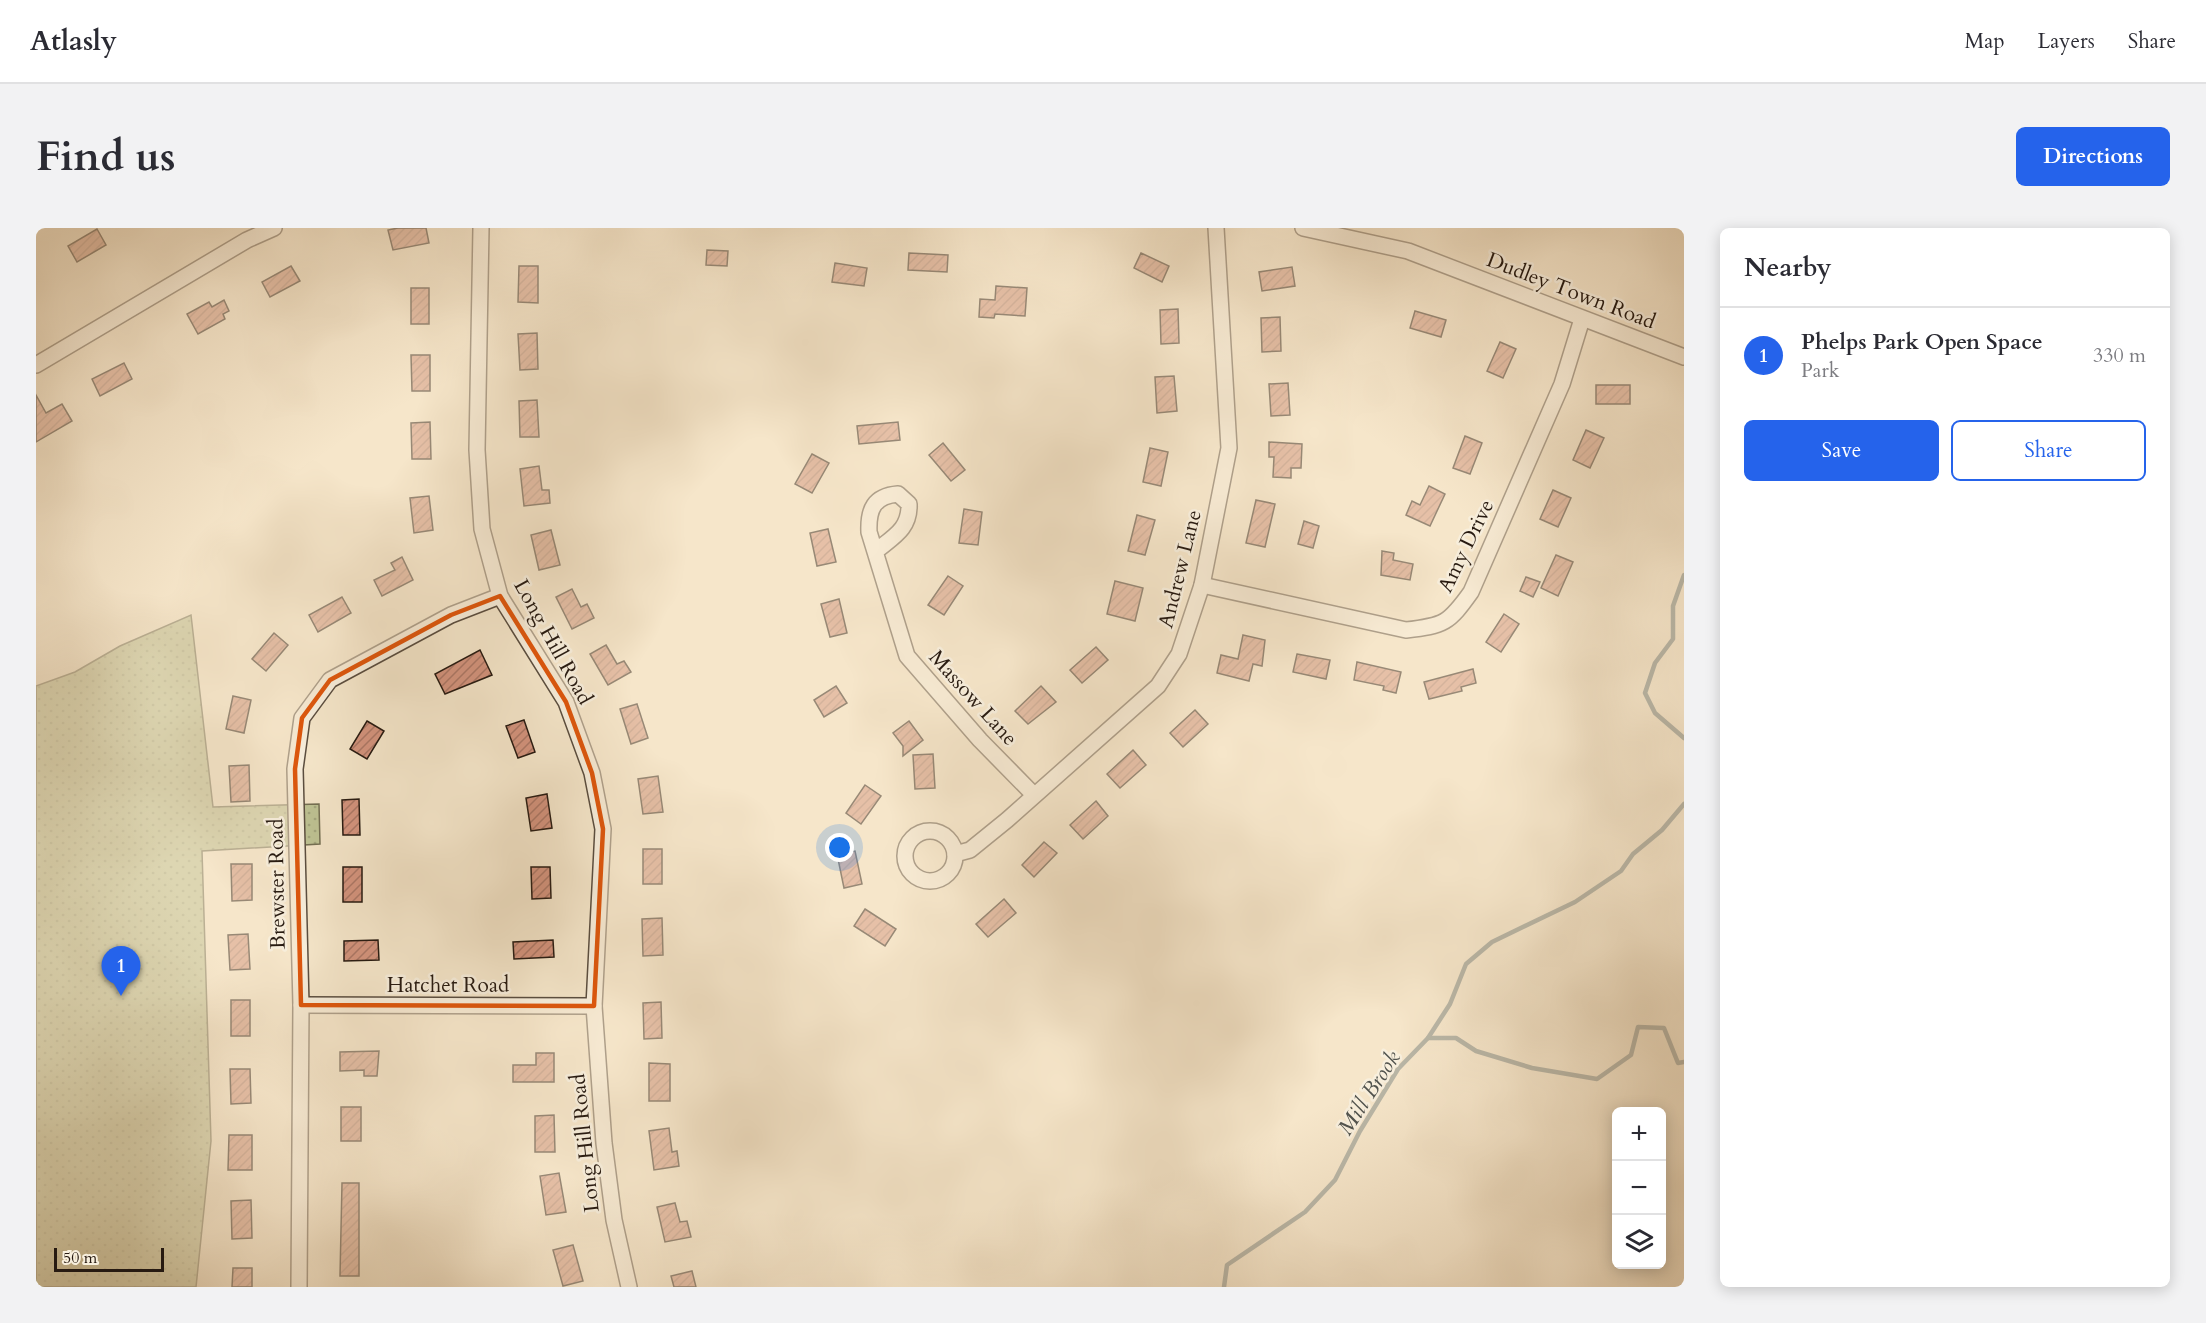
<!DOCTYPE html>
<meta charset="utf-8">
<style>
:root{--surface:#fff;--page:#f2f2f3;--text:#2b2b33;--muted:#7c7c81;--line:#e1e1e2;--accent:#2563eb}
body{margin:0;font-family:Cardo,serif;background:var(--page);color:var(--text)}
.controls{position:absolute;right:18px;bottom:18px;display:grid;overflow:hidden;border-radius:9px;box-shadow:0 3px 15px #0003}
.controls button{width:54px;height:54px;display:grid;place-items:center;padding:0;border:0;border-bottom:2px solid var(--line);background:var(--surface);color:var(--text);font:30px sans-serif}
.scale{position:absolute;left:18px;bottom:15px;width:110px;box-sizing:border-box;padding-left:6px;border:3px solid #271a11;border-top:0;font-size:16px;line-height:21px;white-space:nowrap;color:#271a11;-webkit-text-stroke:4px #f8efdd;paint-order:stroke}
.you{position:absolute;left:804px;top:620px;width:21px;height:21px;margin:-15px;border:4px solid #fff;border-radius:50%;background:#1a73e8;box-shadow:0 0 0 9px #1a73e833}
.badge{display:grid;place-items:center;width:39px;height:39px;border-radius:50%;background:var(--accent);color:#fff;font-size:20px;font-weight:700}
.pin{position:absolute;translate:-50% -50px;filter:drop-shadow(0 2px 3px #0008)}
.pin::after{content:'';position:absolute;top:32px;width:21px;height:18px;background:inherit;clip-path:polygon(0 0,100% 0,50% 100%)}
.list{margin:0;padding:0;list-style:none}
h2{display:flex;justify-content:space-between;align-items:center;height:78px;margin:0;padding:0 24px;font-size:26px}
h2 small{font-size:20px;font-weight:400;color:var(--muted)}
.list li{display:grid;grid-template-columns:39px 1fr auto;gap:18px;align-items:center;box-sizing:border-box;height:96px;padding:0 24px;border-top:2px solid var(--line)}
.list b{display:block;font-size:22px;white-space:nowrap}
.list p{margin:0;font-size:20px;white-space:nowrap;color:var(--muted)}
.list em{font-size:20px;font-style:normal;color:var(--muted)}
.actions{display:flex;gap:12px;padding:18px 24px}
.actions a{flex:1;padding:14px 0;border:2px solid var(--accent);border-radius:9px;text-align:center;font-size:21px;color:var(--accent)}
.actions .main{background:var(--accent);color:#fff}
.icon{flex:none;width:33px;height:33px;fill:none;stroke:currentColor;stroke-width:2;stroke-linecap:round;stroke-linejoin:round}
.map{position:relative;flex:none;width:1648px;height:1059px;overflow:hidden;border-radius:9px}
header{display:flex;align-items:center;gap:36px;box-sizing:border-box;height:84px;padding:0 30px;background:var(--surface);border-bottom:2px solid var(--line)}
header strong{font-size:28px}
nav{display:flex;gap:33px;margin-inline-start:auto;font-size:21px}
.intro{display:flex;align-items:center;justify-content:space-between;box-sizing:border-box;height:144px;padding:0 36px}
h1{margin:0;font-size:42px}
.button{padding:15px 27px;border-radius:9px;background:var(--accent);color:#fff;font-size:21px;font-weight:700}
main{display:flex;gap:36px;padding:0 36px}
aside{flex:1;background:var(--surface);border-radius:9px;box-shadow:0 3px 15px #0003}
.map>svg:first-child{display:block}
.green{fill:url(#green-dots);stroke:#736f53;stroke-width:1.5}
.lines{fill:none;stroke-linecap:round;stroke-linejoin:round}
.stream{stroke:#707c7a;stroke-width:4.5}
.building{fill:url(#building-hatch);stroke:#271a11;stroke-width:1.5}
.street-casing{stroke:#5a4d3f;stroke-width:18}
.street{stroke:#f8efdd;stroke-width:15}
.marked{fill:none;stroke:#de560c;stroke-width:4.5;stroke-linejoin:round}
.labels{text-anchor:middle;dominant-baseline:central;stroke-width:5;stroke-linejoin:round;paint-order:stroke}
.street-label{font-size:21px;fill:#271a11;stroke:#f8efdd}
.water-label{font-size:22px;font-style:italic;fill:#51534e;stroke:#f8efdd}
</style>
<header>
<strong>Atlasly</strong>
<nav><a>Map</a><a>Layers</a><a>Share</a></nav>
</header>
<div class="intro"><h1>Find us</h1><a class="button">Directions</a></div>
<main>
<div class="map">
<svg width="1648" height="1059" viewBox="0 0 1648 1059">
<defs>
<pattern id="green-dots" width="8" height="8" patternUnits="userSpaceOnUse" patternTransform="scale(1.5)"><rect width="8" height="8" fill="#bfc495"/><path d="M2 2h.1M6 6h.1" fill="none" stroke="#a4a87f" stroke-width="1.8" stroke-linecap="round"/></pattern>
<pattern id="building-hatch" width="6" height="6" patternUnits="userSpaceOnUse" patternTransform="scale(1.5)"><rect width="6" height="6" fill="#d3937d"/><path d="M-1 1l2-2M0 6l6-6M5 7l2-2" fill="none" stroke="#ab7765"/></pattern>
</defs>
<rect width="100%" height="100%" fill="#f5e6ca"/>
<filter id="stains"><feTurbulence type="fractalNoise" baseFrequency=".00333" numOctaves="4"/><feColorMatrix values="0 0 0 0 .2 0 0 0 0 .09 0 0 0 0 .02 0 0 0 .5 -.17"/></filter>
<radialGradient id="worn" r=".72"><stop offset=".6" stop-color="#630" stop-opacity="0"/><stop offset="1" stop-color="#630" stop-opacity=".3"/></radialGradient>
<!-- green -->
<path class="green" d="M155 387 177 579 283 576 284 616 166 623 175 913 160 1059H0V458L39 444 84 418Z"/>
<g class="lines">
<!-- stream -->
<g class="stream">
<path d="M1648 347 1637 378V411L1619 435 1609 465 1619 485 1648 510"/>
<path d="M1392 810H1420L1440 823 1496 840 1561 851 1595 827 1602 799 1628 800 1642 835 1648 834"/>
<path d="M1188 1059 1191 1037 1269 984 1299 952 1324 903 1362 841 1392 810 1414 776 1430 736 1456 714 1539 674 1585 643 1597 626 1626 602 1648 576"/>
</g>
</g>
<!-- building -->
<g class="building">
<path d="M362 0H390L393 15 357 22 352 2Z"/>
<path d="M61 1 70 17 41 34 32 18Z"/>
<path d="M671 22 692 23 691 38 670 37Z"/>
<path d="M873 25 912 27 911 44 872 42Z"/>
<path d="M1105 25 1133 38 1126 54 1098 40Z"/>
<path d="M799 35 831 40 828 58 796 54Z"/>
<path d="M255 38 264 53 234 69 226 54Z"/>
<path d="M483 38H502V75L482 74Z"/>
<path d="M1256 39 1259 58 1226 63 1223 44Z"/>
<path d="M960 58 991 60 989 88 959 86 958 90 943 89 944 71 959 72Z"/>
<rect x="375" y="60" width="18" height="36"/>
<path d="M188 72 193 83 187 86 189 91 162 106 151 86 173 74 176 79Z"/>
<path d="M1142 81 1143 115 1125 116 1124 82Z"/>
<path d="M1379 83 1410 92 1405 109 1374 100Z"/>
<path d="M1244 89 1245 123 1226 124 1225 90Z"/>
<path d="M501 105 502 141 484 142 482 106Z"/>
<path d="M1464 114 1480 121 1467 150 1451 143Z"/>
<path d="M375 127H394V163H376Z"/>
<path d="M88 135 96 151 64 168 56 151Z"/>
<path d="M1138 148 1141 183 1121 185 1119 149Z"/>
<path d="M1252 155 1254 187 1235 188 1233 156Z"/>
<rect x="1560" y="157" width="34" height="19"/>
<path d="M0 167 10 185 26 176 36 193 0 214Z"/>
<path d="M501 172 503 209H484L483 173Z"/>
<path d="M394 194 395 231H376L375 195Z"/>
<path d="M862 194 864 212 823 216 821 198Z"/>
<path d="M1550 202 1568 210 1554 240 1537 232Z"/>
<path d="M1429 208 1446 215 1434 246 1417 240Z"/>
<path d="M1233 214 1266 216 1265 240H1255V250L1237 249 1238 229H1233Z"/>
<path d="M907 215 929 242 915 253 893 227Z"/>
<path d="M1114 220 1132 224 1125 258 1107 254Z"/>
<path d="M776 226 793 235 776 265 759 256Z"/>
<path d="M503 238 506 262H513L514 275 488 278 484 241Z"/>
<path d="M1393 258 1409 266 1394 298 1370 287 1376 273 1384 277Z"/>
<path d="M1517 262 1535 270 1522 299 1504 291Z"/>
<path d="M393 268 397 302 378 305 374 270Z"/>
<path d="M1220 272 1239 276 1229 319 1210 315Z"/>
<path d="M928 281 946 284 942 317 923 315Z"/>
<path d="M1101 287 1119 292 1109 327 1092 323Z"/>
<path d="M1268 293 1283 298 1277 320 1262 316Z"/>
<path d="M792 301 800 334 781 338 774 305Z"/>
<path d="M515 302 524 337 503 342 495 307Z"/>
<path d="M1346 323 1358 325 1357 332 1377 336 1374 352 1345 347Z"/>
<path d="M1520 327 1537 334 1522 368 1505 360Z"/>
<path d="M366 329 377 352 346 368 338 352 359 342 355 335Z"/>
<path d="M912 348 927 358 908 387 892 377Z"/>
<path d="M1490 349 1504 354 1497 369 1484 363Z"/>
<path d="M1079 353 1107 360 1099 393 1071 386Z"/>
<path d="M536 361 545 379 551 376 558 390 536 401 520 369Z"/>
<path d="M306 369 315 385 282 404 273 387Z"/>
<path d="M803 371 811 405 794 409 785 376Z"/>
<path d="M1468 386 1483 396 1465 424 1450 414Z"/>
<path d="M238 405 252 417 230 443 216 431Z"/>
<path d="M1207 407 1229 412 1226 438 1217 436 1213 453 1181 445 1185 427 1202 431Z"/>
<path d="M570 417 581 436 588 433 595 444 572 457 554 426Z"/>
<path d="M1060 419 1072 432 1046 455 1034 442Z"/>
<path d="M444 422 456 447 409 466 399 446Z"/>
<path d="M1261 426 1294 432 1290 451 1257 444Z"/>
<path d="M1321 434 1365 444 1360 465 1347 462 1348 458 1318 452Z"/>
<path d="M1437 441 1440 455 1425 459 1426 463 1393 471 1388 454Z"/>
<path d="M800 458 811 475 788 489 778 472Z"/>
<path d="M1005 458 1020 474 992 496 979 483Z"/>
<path d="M197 468 215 472 208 505 190 501Z"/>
<path d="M601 476 612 510 595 516 584 481Z"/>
<path d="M1159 482 1172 496 1147 519 1134 505Z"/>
<path d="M488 492 499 524 482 530 470 498Z"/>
<path d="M331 493 348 503 331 531 314 521Z"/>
<path d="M873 493 887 512 867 528V518L857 505Z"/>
<path d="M1097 522 1110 537 1084 560 1071 546Z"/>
<path d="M897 526 899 560 879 561 877 527Z"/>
<path d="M213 537 214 573 195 574 193 538Z"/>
<path d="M622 548 627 584 607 586 602 551Z"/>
<path d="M829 557 845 568 825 596 810 585Z"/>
<path d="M511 566 516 600 495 603 490 570Z"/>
<path d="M323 571 324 607H307L306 572Z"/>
<path d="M1060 573 1072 588 1047 611 1034 597Z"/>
<path d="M1008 614 1021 625 998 649 986 637Z"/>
<rect x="607" y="621" width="19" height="35"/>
<path d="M819 623 826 656 808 660 801 626Z"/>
<path d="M195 636H216V672L196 673Z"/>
<rect x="307" y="639" width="19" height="35"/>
<path d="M495 639H514L515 670 496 671Z"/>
<path d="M968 671 980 685 952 709 940 696Z"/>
<path d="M829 681 860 701 849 718 818 698Z"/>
<path d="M626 690 627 727 607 728 606 691Z"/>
<path d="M212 706 214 741 194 742 192 707Z"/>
<path d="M342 712 343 732 308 733V713Z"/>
<path d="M517 712 518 729 478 731 477 714Z"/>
<rect x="195" y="772" width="19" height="36"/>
<path d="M625 774 626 810 608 811 607 775Z"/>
<path d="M343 823 341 848H328V842L304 843V824Z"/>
<path d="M500 825H518V854H477V837H500Z"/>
<path d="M613 835 634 836V873H613Z"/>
<path d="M194 841H214L215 875 195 876Z"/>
<rect x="305" y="879" width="20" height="34"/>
<path d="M518 887 519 924H499V888Z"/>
<path d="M633 900 636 924 641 923 643 938 618 942 613 903Z"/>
<path d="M193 907H216V942H192Z"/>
<path d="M523 945 530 984 510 987 504 948Z"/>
<path d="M306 955H323V1048H304Z"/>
<path d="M215 972 216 1010 196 1011 195 973Z"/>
<path d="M639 975 644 994 651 993 655 1009 629 1014 621 979Z"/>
<path d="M537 1017 547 1053 527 1058 517 1022Z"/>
<path d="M197 1040H216V1059H196Z"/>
<path d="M656 1043 660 1059H638L635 1048Z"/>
</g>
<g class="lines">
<!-- street casing -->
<g class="street-casing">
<g id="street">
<path d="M445 0 441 222 446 301 464 368 530 474 556 545 567 601 558 778 568 915 578 992 593 1059"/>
<path d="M1267 0 1372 23 1648 129"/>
<path d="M0 137 211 12 238 0"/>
<path d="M840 323C857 309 874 301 873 276L862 266C838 268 832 281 833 304L871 428 944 512 998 567"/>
<path d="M1166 357 1370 402C1408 398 1413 395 1435 364L1526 156 1546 91"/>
<circle cx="894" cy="628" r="25"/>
<path d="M919 626 934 622 971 592 1122 458 1143 426 1166 357 1193 220 1180 0"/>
<path d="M265 777 558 778"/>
<path d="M263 1059 265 777 259 541 266 490 294 452 415 387 464 368"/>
</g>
</g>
<!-- street -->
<use href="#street" class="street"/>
</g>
<!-- marked area -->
<path d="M0 0H1648V1059H0ZM464 368 530 474 556 545 567 601 558 778 265 777 259 541 266 490 294 452 415 387Z" fill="#f5e6ca" fill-opacity=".55" fill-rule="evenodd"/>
<path class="marked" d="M464 368 530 474 556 545 567 601 558 778 265 777 259 541 266 490 294 452 415 387Z"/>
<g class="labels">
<!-- street labels -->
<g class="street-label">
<text transform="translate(1535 63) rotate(21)">Dudley Town Road</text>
<text transform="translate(1430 318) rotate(-64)">Amy Drive</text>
<text transform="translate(1144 341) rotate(-76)">Andrew Lane</text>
<text transform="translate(517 414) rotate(61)">Long Hill Road</text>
<text transform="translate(937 470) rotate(48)">Massow Lane</text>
<text transform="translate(241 656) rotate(-91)">Brewster Road</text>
<text x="412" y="757">Hatchet Road</text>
<text transform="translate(549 915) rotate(-96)">Long Hill Road</text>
</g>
<!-- water labels -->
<g class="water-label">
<text transform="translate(1333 865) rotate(-57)">Mill Brook</text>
</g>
</g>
<rect width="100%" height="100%" filter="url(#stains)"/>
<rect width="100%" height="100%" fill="url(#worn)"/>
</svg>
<div class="controls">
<button>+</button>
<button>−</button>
<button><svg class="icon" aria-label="layers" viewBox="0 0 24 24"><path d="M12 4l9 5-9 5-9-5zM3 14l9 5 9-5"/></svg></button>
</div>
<div class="scale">50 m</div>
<div class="you"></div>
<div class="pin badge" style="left:85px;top:768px">1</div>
</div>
<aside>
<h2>Nearby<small></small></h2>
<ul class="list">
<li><span class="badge">1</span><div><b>Phelps Park Open Space</b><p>Park</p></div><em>330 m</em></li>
</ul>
<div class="actions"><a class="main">Save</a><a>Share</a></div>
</aside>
</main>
